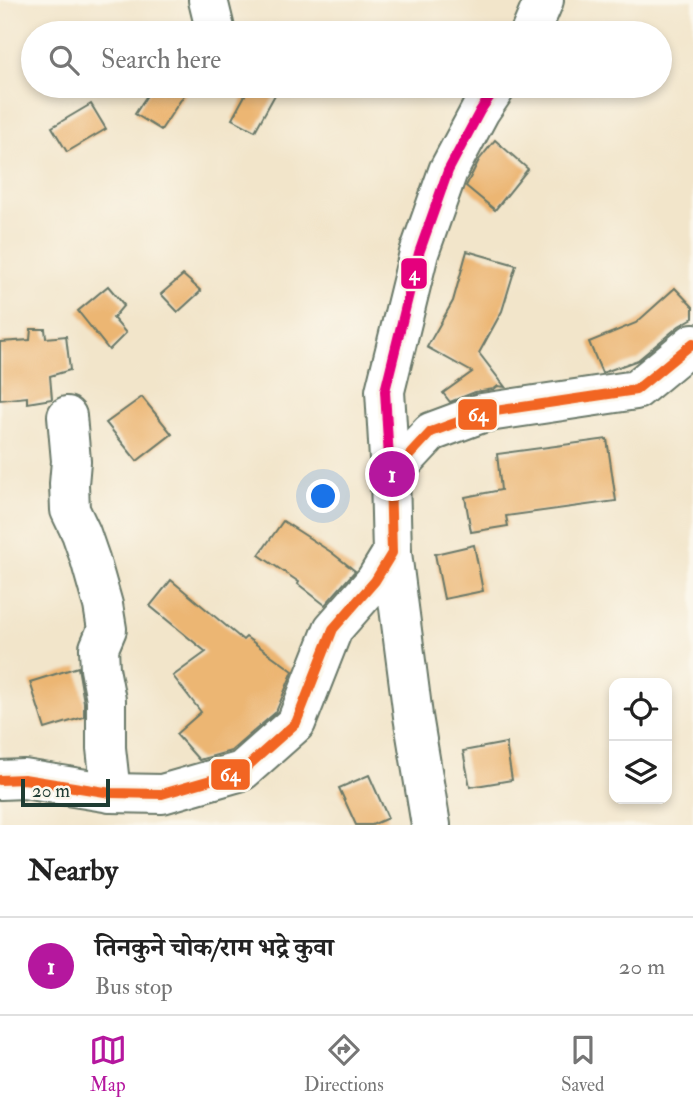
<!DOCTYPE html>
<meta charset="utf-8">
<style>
:root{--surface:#fff;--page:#f2f2f2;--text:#222;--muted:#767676;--line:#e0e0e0;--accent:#b5179e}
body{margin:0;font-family:"IM FELL Double Pica","Noto Serif Devanagari",serif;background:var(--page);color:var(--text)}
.controls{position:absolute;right:21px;bottom:21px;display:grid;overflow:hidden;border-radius:14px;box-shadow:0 4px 10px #0003}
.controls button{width:63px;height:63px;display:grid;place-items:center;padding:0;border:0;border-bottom:2px solid var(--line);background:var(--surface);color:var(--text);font:35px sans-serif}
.scale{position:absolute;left:21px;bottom:18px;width:89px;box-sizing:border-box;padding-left:7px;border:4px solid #1f3d34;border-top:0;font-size:19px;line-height:24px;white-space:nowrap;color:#1f3d34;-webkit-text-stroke:5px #fbf7ec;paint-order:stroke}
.you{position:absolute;left:324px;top:497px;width:24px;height:24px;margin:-18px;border:5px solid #fff;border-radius:50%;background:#1a73e8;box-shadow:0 0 0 10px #1a73e833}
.badge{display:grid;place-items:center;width:46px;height:46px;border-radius:50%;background:var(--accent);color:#fff;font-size:23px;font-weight:700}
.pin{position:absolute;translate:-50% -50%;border:4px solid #fff;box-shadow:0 2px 7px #0006}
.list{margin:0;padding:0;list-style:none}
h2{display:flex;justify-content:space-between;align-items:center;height:91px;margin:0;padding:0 28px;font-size:30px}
h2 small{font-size:23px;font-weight:400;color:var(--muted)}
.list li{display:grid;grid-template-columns:46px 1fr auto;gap:21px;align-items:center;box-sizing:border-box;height:98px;padding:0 28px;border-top:2px solid var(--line)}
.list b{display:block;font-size:26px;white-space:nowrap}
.list p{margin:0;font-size:23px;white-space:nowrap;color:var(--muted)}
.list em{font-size:23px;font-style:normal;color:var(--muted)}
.icon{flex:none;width:38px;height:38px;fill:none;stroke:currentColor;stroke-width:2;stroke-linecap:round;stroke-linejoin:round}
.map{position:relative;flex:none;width:693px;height:825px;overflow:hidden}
.search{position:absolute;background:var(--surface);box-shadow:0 4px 10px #0003;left:21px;right:21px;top:21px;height:77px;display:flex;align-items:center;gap:18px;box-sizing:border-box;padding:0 24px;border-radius:38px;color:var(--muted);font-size:26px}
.sheet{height:189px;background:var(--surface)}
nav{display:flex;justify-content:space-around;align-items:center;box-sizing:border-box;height:98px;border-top:2px solid var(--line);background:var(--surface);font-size:19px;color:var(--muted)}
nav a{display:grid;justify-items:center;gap:4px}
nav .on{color:var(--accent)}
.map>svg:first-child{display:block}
.building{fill:#ecb673}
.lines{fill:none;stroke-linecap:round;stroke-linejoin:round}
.minor-casing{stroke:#697868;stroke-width:42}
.minor{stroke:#fff;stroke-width:38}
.bus-1-casing{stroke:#fbf7ec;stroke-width:16}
.bus-2-casing{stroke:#fbf7ec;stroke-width:16}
.bus-1{stroke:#e5007d;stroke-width:10}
.bus-2{stroke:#f26522;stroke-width:10}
.line-badge{stroke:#fbf7ec;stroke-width:2.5}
.badge-label{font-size:19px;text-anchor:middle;font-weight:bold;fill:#fff}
</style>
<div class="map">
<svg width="693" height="825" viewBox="0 0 693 825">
<rect width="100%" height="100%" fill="#fbf7ec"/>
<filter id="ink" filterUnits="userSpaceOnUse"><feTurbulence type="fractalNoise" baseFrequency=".0143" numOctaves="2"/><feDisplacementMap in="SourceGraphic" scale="14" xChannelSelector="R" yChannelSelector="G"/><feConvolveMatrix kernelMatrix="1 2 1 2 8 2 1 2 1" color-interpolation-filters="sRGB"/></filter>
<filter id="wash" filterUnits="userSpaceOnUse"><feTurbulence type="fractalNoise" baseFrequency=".00686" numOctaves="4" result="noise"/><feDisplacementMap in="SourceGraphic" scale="28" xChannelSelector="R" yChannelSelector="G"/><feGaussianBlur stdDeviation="1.57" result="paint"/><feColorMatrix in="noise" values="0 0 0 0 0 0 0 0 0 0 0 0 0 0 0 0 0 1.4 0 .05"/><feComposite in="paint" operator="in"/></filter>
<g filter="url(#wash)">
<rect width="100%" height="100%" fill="#f2e5ca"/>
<g id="blocks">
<!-- building -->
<g class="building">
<path d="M153 86H190L161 130 135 114Z"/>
<path d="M250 86H262L276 93 255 131 232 119Z"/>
<path d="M91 104 106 129 67 152 52 127Z"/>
<path d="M495 140 528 169 495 210 466 186 479 160Z"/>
<path d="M467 251 516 265 502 311 479 353 505 387 498 386 494 389 475 392 450 402 443 393 472 372 427 347 453 301Z"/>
<path d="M183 275 201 291 178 312 161 294Z"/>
<path d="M108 286 124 305 113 318 126 333 109 350 78 311Z"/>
<path d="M675 288 693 307V318L679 326 638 360 602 373 589 342 636 323Z"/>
<path d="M31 329H45L46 338 66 336 70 370 50 376 52 399 27 403V397L0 400V342L30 340Z"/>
<path d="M142 397 172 434 137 461 106 423Z"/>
<path d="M607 439 616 501 506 516 508 526 471 532 465 497 501 490 497 454Z"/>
<path d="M283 521 331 552 355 571 325 605 298 584 299 582 259 555Z"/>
<path d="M474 545 483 591 444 599 435 554Z"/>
<path d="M171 580 243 640 246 637 293 671 276 712 231 751 199 760 176 734 201 712 173 676 206 652 150 606Z"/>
<path d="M78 667 84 702V717L45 729 30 682Z"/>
<path d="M506 743 512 780 470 787 463 751Z"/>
<path d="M369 775 388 818 372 825H356L339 788Z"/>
</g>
</g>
</g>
<g filter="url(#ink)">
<use href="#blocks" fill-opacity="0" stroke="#697868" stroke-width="2"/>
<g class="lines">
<!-- minor casing -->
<g class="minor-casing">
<g id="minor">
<path d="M208 0 216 33"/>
<path d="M530 33 544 0"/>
<path d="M67 416 71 461 69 484 70 510 81 533 90 559 103 605 107 629 99 648 100 669 106 700V748L111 793"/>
<path d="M390 476 385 391 419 253 448 171 480 111 497 86"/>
<path d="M392 553 413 716 431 825"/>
<path d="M0 780 24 779 111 793 162 794 242 771 296 723 333 629 375 581 392 553 390 476 431 432 482 413 636 390 693 343"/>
</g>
</g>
<!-- minor -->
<use href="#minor" class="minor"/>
<!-- bus-1 casing -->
<g class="bus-1-casing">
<path id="bus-1" d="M390 476 385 391 419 253 448 171 480 111 497 86"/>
</g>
<!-- bus-2 casing -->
<g class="bus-2-casing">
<path id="bus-2" d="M0 780 24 779 111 793 162 794 242 771 296 723 333 629 375 581 392 553 390 476 431 432 482 413 636 390 693 343"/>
</g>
<!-- bus-1 -->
<use href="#bus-1" class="bus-1"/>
<!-- bus-2 -->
<use href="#bus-2" class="bus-2"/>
</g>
</g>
<g class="line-badge">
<rect x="400" y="257" width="28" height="33" rx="7" fill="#e5007d"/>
<rect x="457" y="398" width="41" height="33" rx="7" fill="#f26522"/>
<rect x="210" y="758" width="41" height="33" rx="7" fill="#f26522"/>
</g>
<g class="badge-label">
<text x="414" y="280">4</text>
<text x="478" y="421">64</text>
<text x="230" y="781">64</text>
</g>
</svg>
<div class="controls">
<button><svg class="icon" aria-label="locate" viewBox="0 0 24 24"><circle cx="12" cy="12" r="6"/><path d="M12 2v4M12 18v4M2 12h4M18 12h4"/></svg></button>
<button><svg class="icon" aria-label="layers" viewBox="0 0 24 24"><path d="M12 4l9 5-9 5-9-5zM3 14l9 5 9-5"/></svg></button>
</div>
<div class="scale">20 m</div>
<div class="you"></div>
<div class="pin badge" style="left:392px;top:474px">1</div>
<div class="search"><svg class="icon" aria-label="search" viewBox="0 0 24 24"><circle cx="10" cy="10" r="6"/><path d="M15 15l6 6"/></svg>Search here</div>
</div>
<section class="sheet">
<h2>Nearby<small></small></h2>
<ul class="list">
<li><span class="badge">1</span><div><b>तिनकुने चोक/राम भद्रे कुवा</b><p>Bus stop</p></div><em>20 m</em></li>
</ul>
</section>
<nav>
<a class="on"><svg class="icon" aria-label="map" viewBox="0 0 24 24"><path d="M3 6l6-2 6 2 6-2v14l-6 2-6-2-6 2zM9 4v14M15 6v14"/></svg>Map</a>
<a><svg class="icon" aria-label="directions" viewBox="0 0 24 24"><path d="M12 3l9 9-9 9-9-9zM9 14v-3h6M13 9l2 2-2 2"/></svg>Directions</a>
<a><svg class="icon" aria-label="saved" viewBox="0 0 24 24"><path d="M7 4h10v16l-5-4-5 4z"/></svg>Saved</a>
</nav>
